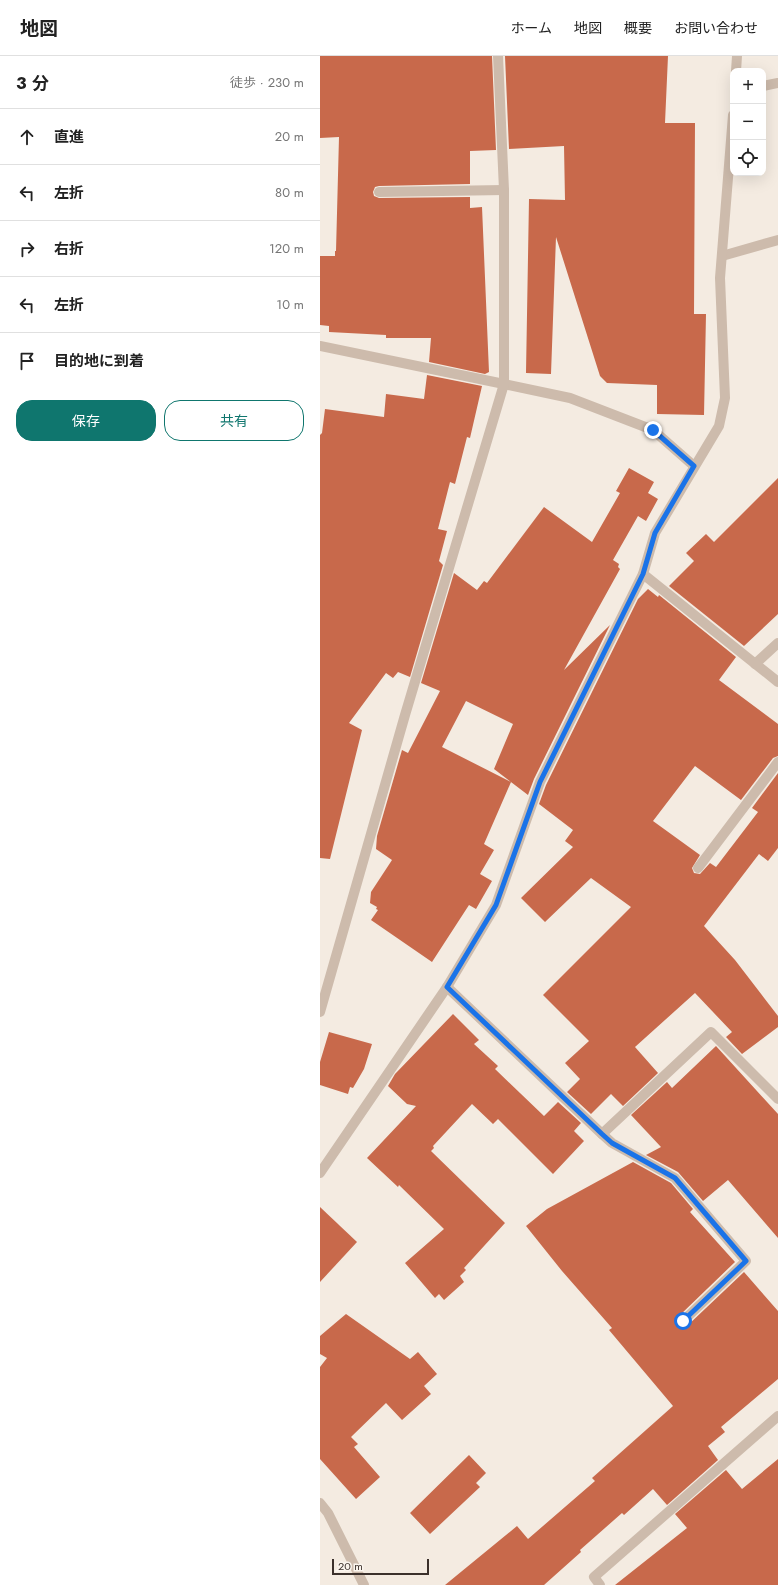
<!DOCTYPE html>
<html lang="ja">
<meta charset="utf-8">
<style>
:root{--surface:#fff;--page:#f2f2f2;--text:#222;--muted:#767676;--line:#e0e0e0;--accent:#0f766e}
body{margin:0;font-family:Jost,"Noto Sans JP",sans-serif;background:var(--page);color:var(--text)}
.controls{position:absolute;right:12px;top:12px;display:grid;overflow:hidden;border-radius:8px;box-shadow:0 4px 16px #0002}
.controls button{width:36px;height:36px;display:grid;place-items:center;padding:0;border:0;border-bottom:1px solid var(--line);background:var(--surface);color:var(--text);font:20px sans-serif}
.scale{position:absolute;left:12px;bottom:10px;width:97px;box-sizing:border-box;padding-left:4px;border:2px solid #3b302b;border-top:0;font-size:11px;line-height:14px;white-space:nowrap;color:#3b302b;-webkit-text-stroke:3px #fbf5ee;paint-order:stroke}
.stop{position:absolute;width:12px;height:12px;margin:-9px;border:3px solid #1a73e8;border-radius:50%;background:#fff}
.stop.end{background:#1a73e8;border-color:#fff;box-shadow:0 1px 4px #0008}
.list{margin:0;padding:0;list-style:none}
h2{display:flex;justify-content:space-between;align-items:center;height:52px;margin:0;padding:0 16px;font-size:17px}
h2 small{font-size:13px;font-weight:400;color:var(--muted)}
.list li{display:grid;grid-template-columns:26px 1fr auto;gap:12px;align-items:center;box-sizing:border-box;height:56px;padding:0 16px;border-top:1px solid var(--line)}
.list b{display:block;font-size:15px;white-space:nowrap}
.list em{font-size:13px;font-style:normal;color:var(--muted)}
.actions{display:flex;gap:8px;padding:12px 16px}
.actions a{flex:1;padding:9px 0;border:1px solid var(--accent);border-radius:16px;text-align:center;font-size:14px;color:var(--accent)}
.actions .main{background:var(--accent);color:#fff}
.icon{flex:none;width:22px;height:22px;fill:none;stroke:currentColor;stroke-width:2;stroke-linecap:round;stroke-linejoin:round}
.map{position:relative;flex:none;width:458px;height:1529px;overflow:hidden}
header{display:flex;align-items:center;gap:24px;box-sizing:border-box;height:56px;padding:0 20px;background:var(--surface);border-bottom:1px solid var(--line)}
header strong{font-size:19px}
nav{display:flex;gap:22px;margin-inline-start:auto;font-size:14px}
main{display:flex}
aside{flex:1;background:var(--surface)}
.map>svg:first-child{display:block}
.building{fill:#c8694b}
.lines{fill:none;stroke-linecap:round;stroke-linejoin:round}
.service{stroke:#cdbbac;stroke-width:10}
.minor{stroke:#cdbbac;stroke-width:10}
.route{stroke:#1a73e8;stroke-width:5}
</style>
<header>
<strong>地図</strong>
<nav><a>ホーム</a><a>地図</a><a>概要</a><a>お問い合わせ</a></nav>
</header>
<main>
<aside>
<h2>3 分<small>徒歩 · 230 m</small></h2>
<ul class="list">
<li><svg class="icon" aria-label="ahead" viewBox="0 0 24 24"><path d="M12 20V5M6 11l6-6 6 6"/></svg><div><b>直進</b></div><em>20 m</em></li>
<li><svg class="icon" aria-label="left" viewBox="0 0 24 24"><path d="M17 20v-9H6M10 6l-5 5 5 5"/></svg><div><b>左折</b></div><em>80 m</em></li>
<li><svg class="icon" aria-label="right" viewBox="0 0 24 24"><path d="M7 20v-9h11M14 6l5 5-5 5"/></svg><div><b>右折</b></div><em>120 m</em></li>
<li><svg class="icon" aria-label="left" viewBox="0 0 24 24"><path d="M17 20v-9H6M10 6l-5 5 5 5"/></svg><div><b>左折</b></div><em>10 m</em></li>
<li><svg class="icon" aria-label="arrive" viewBox="0 0 24 24"><path d="M6 21V4h12l-3 4 3 4H6"/></svg><div><b>目的地に到着</b></div></li>
</ul>
<div class="actions"><a class="main">保存</a><a>共有</a></div>
</aside>
<div class="map">
<svg width="458" height="1529" viewBox="0 0 458 1529">
<rect width="100%" height="100%" fill="#f4ebe1"/>
<!-- building -->
<g class="building">
<path d="M0 0H172L176 94 150 95V128L59 130 55 131 53 136 54 140 59 142 150 141V152L162 151 169 316 165 318 109 306 111 282H66V279L9 276V270L0 269V200H15V195H16L19 81 0 82Z"/>
<path d="M185 0H348L345 67H375L374 258H386L384 359 337 358V329L287 327 280 320 236 181 231 318 206 317 209 143 245 144 244 90 189 93Z"/>
<path d="M107 319 162 330 150 382 147 381 135 428 130 426 118 473 127 475 119 505 123 509 90 621 78 616 73 622 66 617 29 667 42 674 10 803 0 802V379L2 377 5 353 64 361 66 338 104 343Z"/>
<path d="M309 412 334 426 328 437 338 443 326 465 318 460 293 504 299 508 298 511 300 513 244 614 290 569 214 723 208 739 174 713 193 668 146 645 122 691 191 726 164 788 174 794 160 818 172 825 156 853 149 849 112 906 51 864 58 854 56 853 57 851 50 847 51 836 72 804 56 793 57 780 82 694 88 697 120 635 101 627 134 517 157 534 164 525 167 527 224 451 272 486 300 437 296 435Z"/>
<path d="M458 422V558L424 590 349 530 374 505 366 497 386 478 394 486Z"/>
<path d="M328 533 338 541 339 539 416 601 399 624 458 668V700L453 702 421 744 375 710 333 765 380 799 372 812 374 817 380 818 390 807 396 811 438 756 432 752 458 717V792L448 805 439 798 384 870 415 904 458 960V971L422 998 406 981 412 976 375 937 315 991 338 1017 303 1050 291 1038 271 1058 247 1036 260 1023 245 1007 269 985 223 939 311 851 271 822 225 866 201 842 253 791 245 785 253 774 219 748 226 729 318 543Z"/>
<path d="M133 958 159 984 154 988 178 1010 175 1013 224 1060 238 1046 261 1067 254 1075 264 1085 233 1118 178 1063 173 1068 152 1048 113 1090 114 1092 111 1095 185 1167 144 1212 146 1214 140 1220 144 1226 124 1244 119 1238 115 1242 85 1207 124 1173 79 1129 78 1131 47 1102 96 1050 87 1048 68 1030 75 1018Z"/>
<path d="M9 976 52 988 44 1013 33 1032 30 1031 28 1038 0 1029V1006Z"/>
<path d="M396 990 458 1058V1182L408 1124 383 1145 358 1116 326 1099 341 1091 311 1059 347 1026 352 1032Z"/>
<path d="M313 1106 351 1127 373 1153 370 1156 415 1206 359 1260 357 1264 358 1269 362 1271 367 1270 424 1216 458 1255V1323L401 1371 405 1376 388 1390 398 1404 347 1449 333 1433 304 1459 302 1457 260 1494 261 1496 224 1529H125L197 1470 208 1483 275 1425 272 1422 353 1350 289 1274 292 1272 242 1215 206 1170 227 1153Z"/>
<path d="M0 1151 37 1186 0 1226Z"/>
<path d="M26 1258 90 1303 98 1296 117 1318 104 1330 111 1338 82 1364 66 1347 31 1381 38 1388 34 1391 60 1421 36 1443 0 1403V1311L7 1302 0 1298V1280Z"/>
<path d="M149 1399 166 1417 156 1427 160 1431 110 1478 90 1457Z"/>
<path d="M458 1403V1529H295L367 1472 355 1458 406 1414 422 1433Z"/>
</g>
<g class="lines">
<!-- service -->
<g class="service">
<path d="M59 136 184 134"/>
<path d="M402 200 458 184"/>
<path d="M184 328 250 342 333 374 374 410"/>
<path d="M435 608 458 587"/>
<path d="M378 812 458 706"/>
</g>
<!-- minor -->
<g class="minor">
<path d="M416 15 417 0"/>
<path d="M443 30 458 27"/>
<path d="M0 290 184 328"/>
<path d="M323 518 458 626"/>
<path d="M127 931 282 1078 292 1087 355 1122 426 1205 363 1265"/>
<path d="M0 956 85 659 184 328V134L178 0"/>
<path d="M282 1078 391 976 458 1043"/>
<path d="M0 1117 127 931 176 849 220 726 323 518 335 477 399 370 405 342 400 222 413 59"/>
<path d="M0 1447 8 1457 44 1529"/>
<path d="M280 1529 274 1521 458 1360"/>
</g>
</g>
<g class="lines">
<!-- route -->
<path class="route" d="M333 374 374 410 335 477 323 518 220 726 176 849 127 931 282 1078 292 1087 355 1122 426 1205 363 1265"/>
</g>
</svg>
<div class="controls">
<button>+</button>
<button>−</button>
<button><svg class="icon" aria-label="locate" viewBox="0 0 24 24"><circle cx="12" cy="12" r="6"/><path d="M12 2v4M12 18v4M2 12h4M18 12h4"/></svg></button>
</div>
<div class="scale">20 m</div>
<div class="stop" style="left:363px;top:1265px"></div>
<div class="stop end" style="left:333px;top:374px"></div>
</div>
</main>
